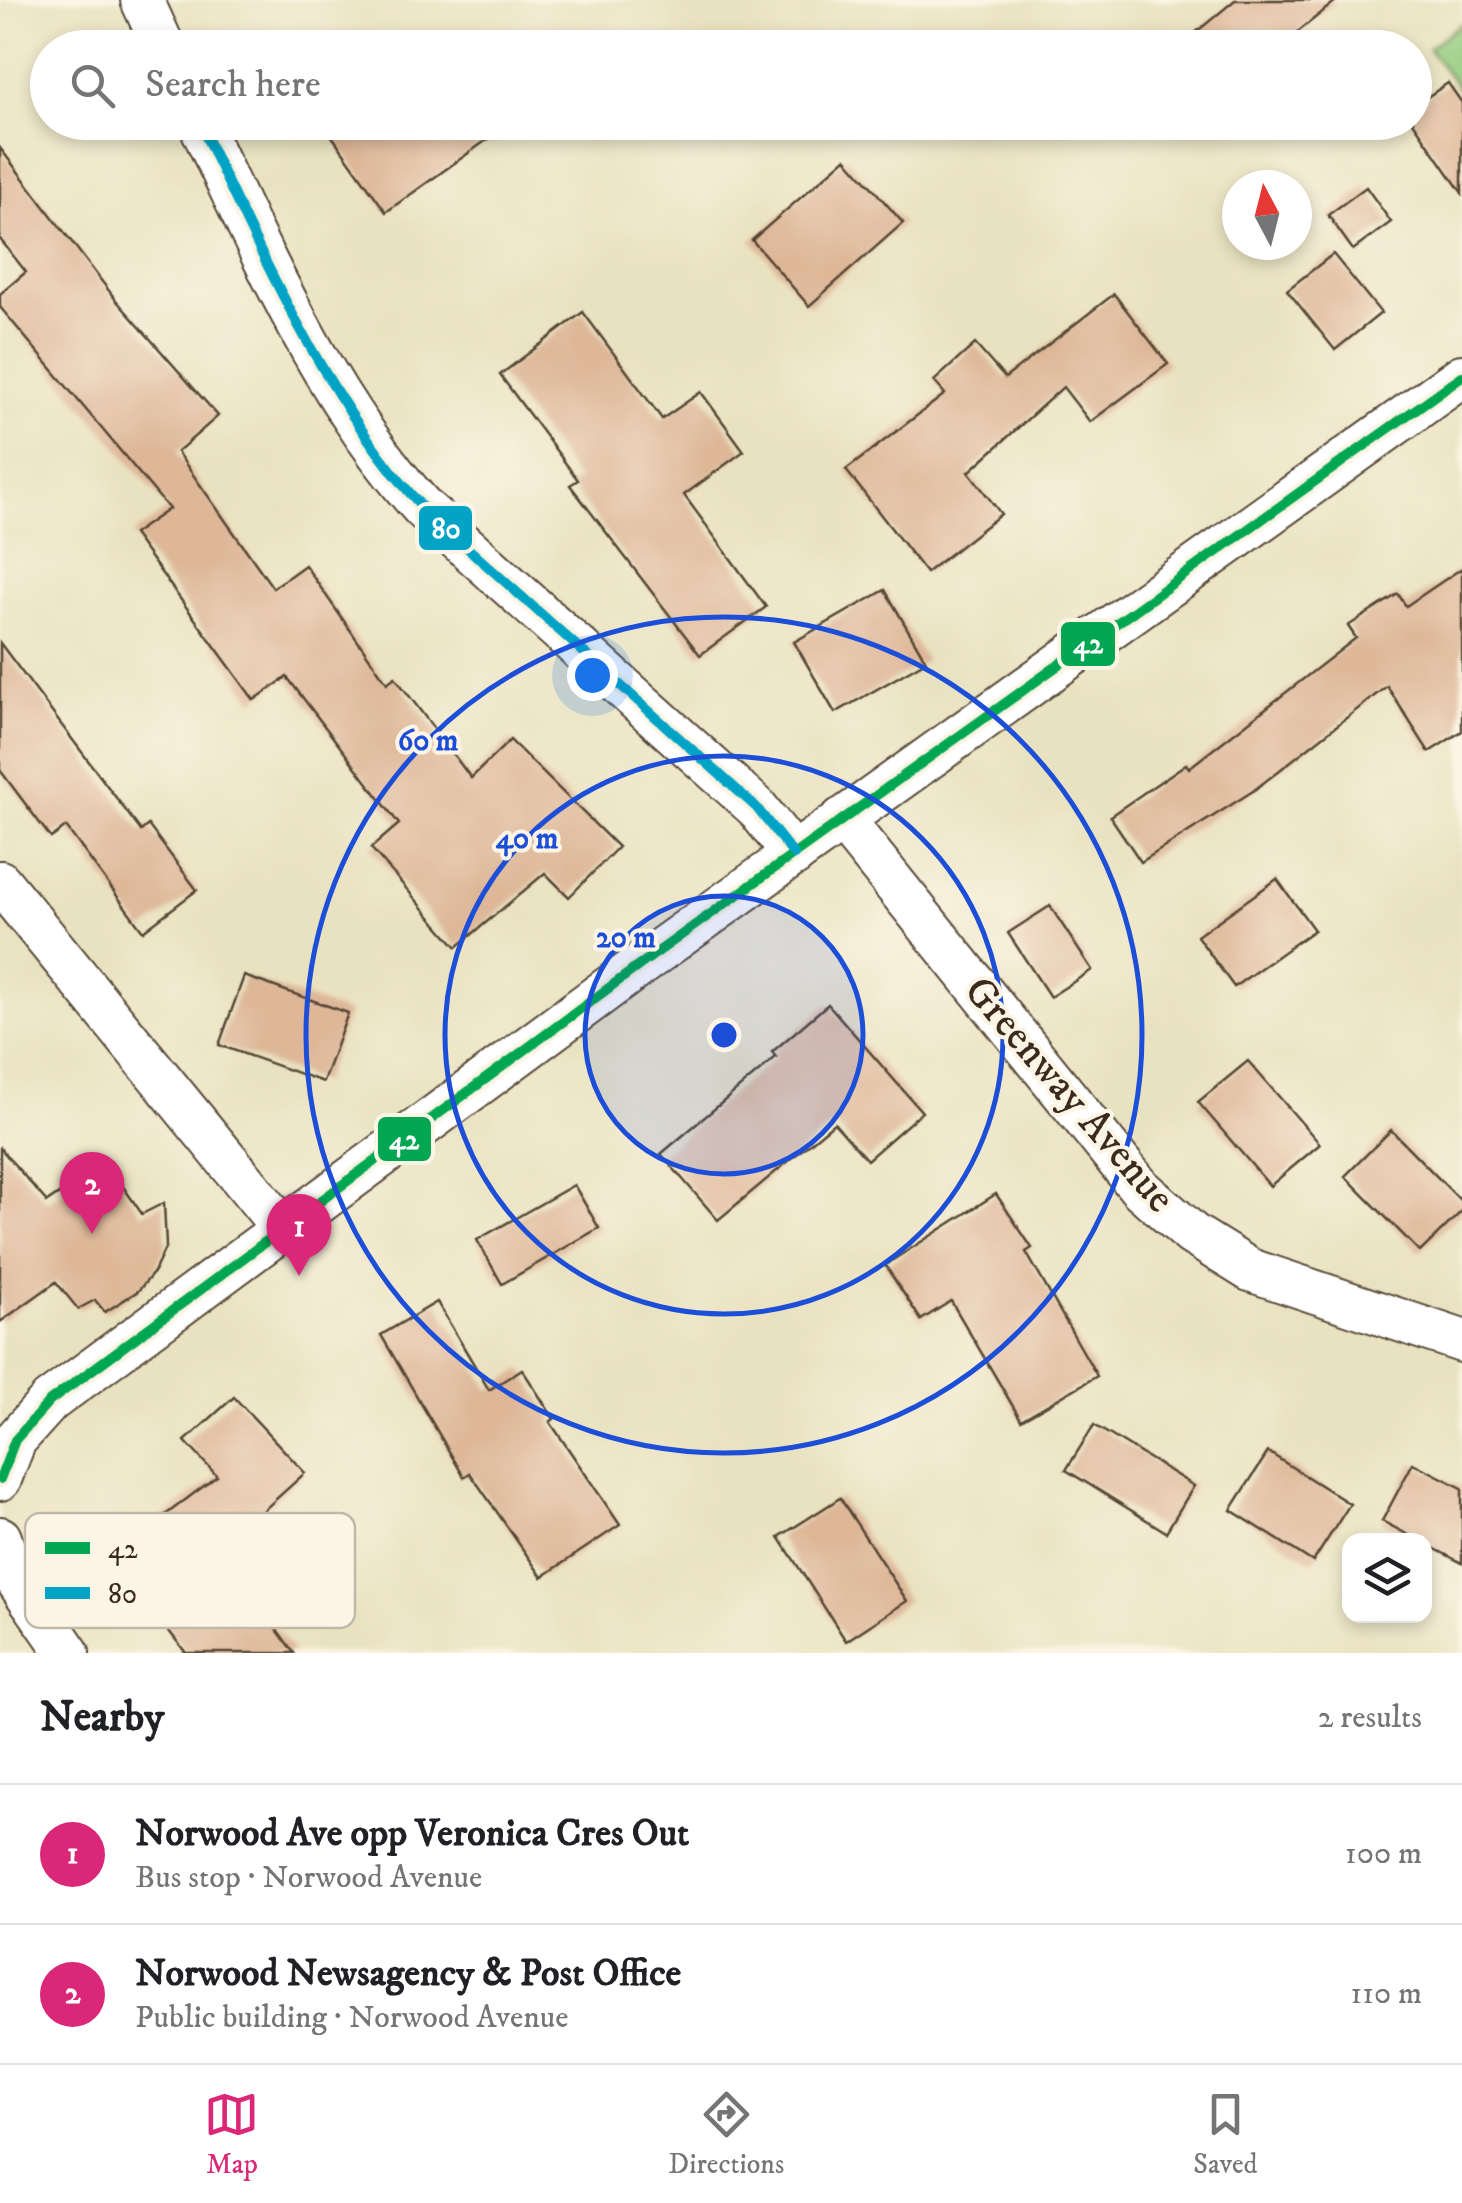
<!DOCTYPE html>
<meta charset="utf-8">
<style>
:root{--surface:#fff;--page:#f6f6f6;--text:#202124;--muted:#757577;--line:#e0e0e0;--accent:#db2777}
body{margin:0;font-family:"IM FELL DW Pica",serif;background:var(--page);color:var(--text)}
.controls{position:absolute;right:30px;bottom:30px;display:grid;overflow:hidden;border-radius:20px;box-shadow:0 5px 15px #0003}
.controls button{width:90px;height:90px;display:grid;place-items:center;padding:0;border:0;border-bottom:2px solid var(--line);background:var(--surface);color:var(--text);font:50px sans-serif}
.compass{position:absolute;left:1222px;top:170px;width:90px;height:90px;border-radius:50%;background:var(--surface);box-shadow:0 5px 15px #0003;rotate:353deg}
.you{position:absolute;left:592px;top:675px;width:35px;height:35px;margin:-25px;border:8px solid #fff;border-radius:50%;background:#1a73e8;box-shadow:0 0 0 15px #1a73e833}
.badge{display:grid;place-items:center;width:65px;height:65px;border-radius:50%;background:var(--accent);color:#fff;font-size:32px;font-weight:700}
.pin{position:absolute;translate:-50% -82px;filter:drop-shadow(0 2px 5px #0008)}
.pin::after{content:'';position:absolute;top:52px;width:35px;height:30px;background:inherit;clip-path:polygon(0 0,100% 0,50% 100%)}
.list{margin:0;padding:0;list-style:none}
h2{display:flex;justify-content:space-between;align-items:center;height:130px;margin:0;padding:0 40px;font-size:42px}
h2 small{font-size:32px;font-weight:400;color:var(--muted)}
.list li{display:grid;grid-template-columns:65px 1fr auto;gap:30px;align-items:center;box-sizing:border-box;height:140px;padding:0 40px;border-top:2px solid var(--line)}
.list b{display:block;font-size:38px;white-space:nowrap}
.list p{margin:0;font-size:32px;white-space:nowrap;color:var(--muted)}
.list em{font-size:32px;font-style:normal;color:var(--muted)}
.icon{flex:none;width:55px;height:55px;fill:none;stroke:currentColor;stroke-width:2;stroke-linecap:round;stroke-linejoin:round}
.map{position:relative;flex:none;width:1462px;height:1653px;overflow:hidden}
.search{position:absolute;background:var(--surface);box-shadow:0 5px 15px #0003;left:30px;right:30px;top:30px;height:110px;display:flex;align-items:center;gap:25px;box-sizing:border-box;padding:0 35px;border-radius:55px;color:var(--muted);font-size:38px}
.sheet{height:410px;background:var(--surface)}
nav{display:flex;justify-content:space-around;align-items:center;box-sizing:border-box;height:140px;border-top:2px solid var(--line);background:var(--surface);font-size:28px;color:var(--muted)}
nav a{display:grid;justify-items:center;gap:5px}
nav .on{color:var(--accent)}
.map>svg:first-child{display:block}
.green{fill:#94cd80;stroke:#687c4f;stroke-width:2.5}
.building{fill:#deb798}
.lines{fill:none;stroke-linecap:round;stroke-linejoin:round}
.minor-casing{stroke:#554636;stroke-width:46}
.minor{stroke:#fff;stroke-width:42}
.bus-1-casing{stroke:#fcf5e5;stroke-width:18}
.bus-2-casing{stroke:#fcf5e5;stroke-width:18}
.bus-1{stroke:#00a651;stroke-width:10}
.bus-2{stroke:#03a3c5;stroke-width:10}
.ring{fill:none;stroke:#1d4ed8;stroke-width:5}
.labels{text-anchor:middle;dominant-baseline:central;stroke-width:8;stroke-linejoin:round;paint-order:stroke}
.street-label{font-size:42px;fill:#3b2a1e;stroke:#fcf5e5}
.key{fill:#fcf5e5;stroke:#c2b8a9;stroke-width:2.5}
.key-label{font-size:28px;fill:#3b2a1e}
.centre{fill:#1d4ed8;stroke:#fcf5e5;stroke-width:5}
.ring-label{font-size:30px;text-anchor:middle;font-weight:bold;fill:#1d4ed8;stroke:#fcf5e5;stroke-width:8;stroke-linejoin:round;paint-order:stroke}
.line-badge{stroke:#fcf5e5;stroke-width:4}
.badge-label{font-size:28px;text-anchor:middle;font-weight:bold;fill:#fff}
</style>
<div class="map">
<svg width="1462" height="1653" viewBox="0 0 1462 1653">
<rect width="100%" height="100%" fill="#fcf5e5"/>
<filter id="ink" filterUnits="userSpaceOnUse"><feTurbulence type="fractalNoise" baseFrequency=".01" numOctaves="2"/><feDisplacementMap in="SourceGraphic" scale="20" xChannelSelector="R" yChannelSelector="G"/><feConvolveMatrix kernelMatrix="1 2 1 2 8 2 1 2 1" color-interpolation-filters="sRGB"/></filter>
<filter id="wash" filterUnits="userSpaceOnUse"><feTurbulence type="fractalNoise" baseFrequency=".0048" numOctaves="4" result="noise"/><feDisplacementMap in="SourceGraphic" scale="40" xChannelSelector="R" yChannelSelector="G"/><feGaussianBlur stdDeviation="2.25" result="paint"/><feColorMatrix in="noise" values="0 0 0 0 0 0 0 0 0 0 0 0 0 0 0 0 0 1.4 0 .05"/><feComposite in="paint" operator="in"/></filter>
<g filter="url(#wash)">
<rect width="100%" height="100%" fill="#e9e2c0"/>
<!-- green -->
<path class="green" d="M1462 23V93L1428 48Z"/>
<g id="blocks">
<!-- building -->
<g class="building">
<path d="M1235 0H1337L1278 48H1177Z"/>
<path d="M1448 83 1462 103V193L1413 122 1414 106Z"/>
<path d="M322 122H512L386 212Z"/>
<path d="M0 148 116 300 218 416 177 452 273 588 305 565 387 683 395 677 471 778 510 740 618 847 569 897 545 873 457 947 371 848 399 824 287 677 254 700 133 534 169 509 0 307V294L26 272 0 239Z"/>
<path d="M846 158 903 223 809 306 752 240Z"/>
<path d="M1366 187 1391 222 1353 250 1328 215Z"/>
<path d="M1333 254 1381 313 1335 350 1287 290Z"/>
<path d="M1114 294 1168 364 1090 422 1063 387 969 472 1001 514 926 573 846 470 945 394 934 381 975 344 1005 378Z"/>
<path d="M583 312 662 419 701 392 744 451 684 495 766 607 700 655 570 485 578 480 500 375Z"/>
<path d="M1462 568V731L1429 752 1387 686 1253 791 1141 862 1110 816 1186 764 1189 768 1356 638 1348 626 1398 594 1406 606Z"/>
<path d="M885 590 926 661 835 713 794 642Z"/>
<path d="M0 643 141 831 148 825 197 890 143 931 66 827 51 838 0 770Z"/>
<path d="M1277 879 1314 930 1234 987 1197 936Z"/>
<path d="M1050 906 1092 970 1050 997 1008 933Z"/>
<path d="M244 976 348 1013 323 1082 219 1045Z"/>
<path d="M828 1004 922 1112 867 1160 834 1123 718 1220 661 1154 776 1057 772 1052Z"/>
<path d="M1248 1061 1320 1144 1270 1186 1198 1102Z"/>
<path d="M1391 1130 1462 1202V1211L1420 1252 1345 1176Z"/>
<path d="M0 1148 47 1202 106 1162 142 1214 164 1203 166 1246 154 1272 138 1291 105 1312 95 1300 78 1309 56 1282 0 1322Z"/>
<path d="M574 1185 599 1228 502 1284 477 1240Z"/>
<path d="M996 1194 1032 1248 1026 1252 1097 1376 1021 1420 951 1301 921 1320 885 1265Z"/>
<path d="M437 1302 489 1390 522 1369 554 1419 550 1422 620 1525 542 1577 470 1473 464 1477 381 1335Z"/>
<path d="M234 1397 305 1473 224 1546 232 1557 227 1561 294 1653H186L111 1556 217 1476 185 1441Z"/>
<path d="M1094 1425 1194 1486 1166 1532 1066 1470Z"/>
<path d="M1268 1452 1350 1504 1313 1562 1231 1510Z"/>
<path d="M1413 1463 1462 1488V1563L1382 1521Z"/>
<path d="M840 1498 907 1601 846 1641 779 1537Z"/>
</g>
</g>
</g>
<g filter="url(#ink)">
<use href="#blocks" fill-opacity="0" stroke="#554636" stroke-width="2.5"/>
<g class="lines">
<!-- minor casing -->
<g class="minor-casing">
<g id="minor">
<path d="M142 0 164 48"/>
<path d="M199 122C263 256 323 397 423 508L756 807 794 855"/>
<path d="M842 819 1140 1188 1192 1234 1250 1270 1462 1341"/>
<path d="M0 882 285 1231"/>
<path d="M0 1479 15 1440 50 1401 652 956 1462 376"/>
<path d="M0 1538 12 1573 68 1653"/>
</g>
</g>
<!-- minor -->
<use href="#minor" class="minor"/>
<!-- bus-1 casing -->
<g class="bus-1-casing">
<path id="bus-1" d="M0 1479 15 1440 50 1401 652 956 1462 376"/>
</g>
<!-- bus-2 casing -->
<g class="bus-2-casing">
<path id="bus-2" d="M199 122C263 256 323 397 423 508L756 807 794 855"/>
</g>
<!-- bus-1 -->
<use href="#bus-1" class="bus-1"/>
<!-- bus-2 -->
<use href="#bus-2" class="bus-2"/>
</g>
</g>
<!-- distance rings -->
<circle cx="724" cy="1035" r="139" fill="#1d4ed8" fill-opacity=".12"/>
<g class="ring">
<circle cx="724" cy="1035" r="139"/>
<circle cx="724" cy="1035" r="279"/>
<circle cx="724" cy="1035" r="418"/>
</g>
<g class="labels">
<!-- street labels -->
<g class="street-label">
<text transform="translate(1069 1095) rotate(49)">Greenway Avenue</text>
</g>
</g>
<!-- legend -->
<rect x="25" y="1513" width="330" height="115" rx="15" class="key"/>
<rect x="45" y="1542" width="45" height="12" fill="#00a651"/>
<rect x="45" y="1587" width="45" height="12" fill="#03a3c5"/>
<g class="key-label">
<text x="108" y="1558">42</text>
<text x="108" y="1603">80</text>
</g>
<circle cx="724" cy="1035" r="15" class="centre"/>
<g class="ring-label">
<text x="428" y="750">60 m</text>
<text x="527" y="848">40 m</text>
<text x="626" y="947">20 m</text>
</g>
<g class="line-badge">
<rect x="417" y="504" width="57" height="48" rx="10" fill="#03a3c5"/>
<rect x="1059" y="620" width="58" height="48" rx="10" fill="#00a651"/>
<rect x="376" y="1115" width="57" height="48" rx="10" fill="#00a651"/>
</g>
<g class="badge-label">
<text x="446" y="538">80</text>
<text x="1088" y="653">42</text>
<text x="404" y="1149">42</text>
</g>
</svg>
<div class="controls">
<button><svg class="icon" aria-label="layers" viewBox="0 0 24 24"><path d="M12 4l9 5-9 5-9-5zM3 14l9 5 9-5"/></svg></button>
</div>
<svg class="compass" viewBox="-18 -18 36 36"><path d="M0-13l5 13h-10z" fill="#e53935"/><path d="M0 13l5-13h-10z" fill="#757577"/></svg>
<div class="you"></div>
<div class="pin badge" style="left:299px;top:1276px">1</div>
<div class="pin badge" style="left:92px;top:1234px">2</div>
<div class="search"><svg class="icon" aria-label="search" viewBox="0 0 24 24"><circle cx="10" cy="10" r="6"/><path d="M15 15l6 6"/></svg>Search here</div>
</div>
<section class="sheet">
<h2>Nearby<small>2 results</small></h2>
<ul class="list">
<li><span class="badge">1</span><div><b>Norwood Ave opp Veronica Cres Out</b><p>Bus stop · Norwood Avenue</p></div><em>100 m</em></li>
<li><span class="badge">2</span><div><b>Norwood Newsagency &amp; Post Office</b><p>Public building · Norwood Avenue</p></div><em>110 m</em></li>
</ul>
</section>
<nav>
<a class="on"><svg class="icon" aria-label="map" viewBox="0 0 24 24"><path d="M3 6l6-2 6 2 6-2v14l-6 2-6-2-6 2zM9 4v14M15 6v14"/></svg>Map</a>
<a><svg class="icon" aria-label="directions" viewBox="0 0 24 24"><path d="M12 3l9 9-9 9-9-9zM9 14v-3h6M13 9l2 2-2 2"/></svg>Directions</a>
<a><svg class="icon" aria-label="saved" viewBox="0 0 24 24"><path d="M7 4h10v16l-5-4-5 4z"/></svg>Saved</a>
</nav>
